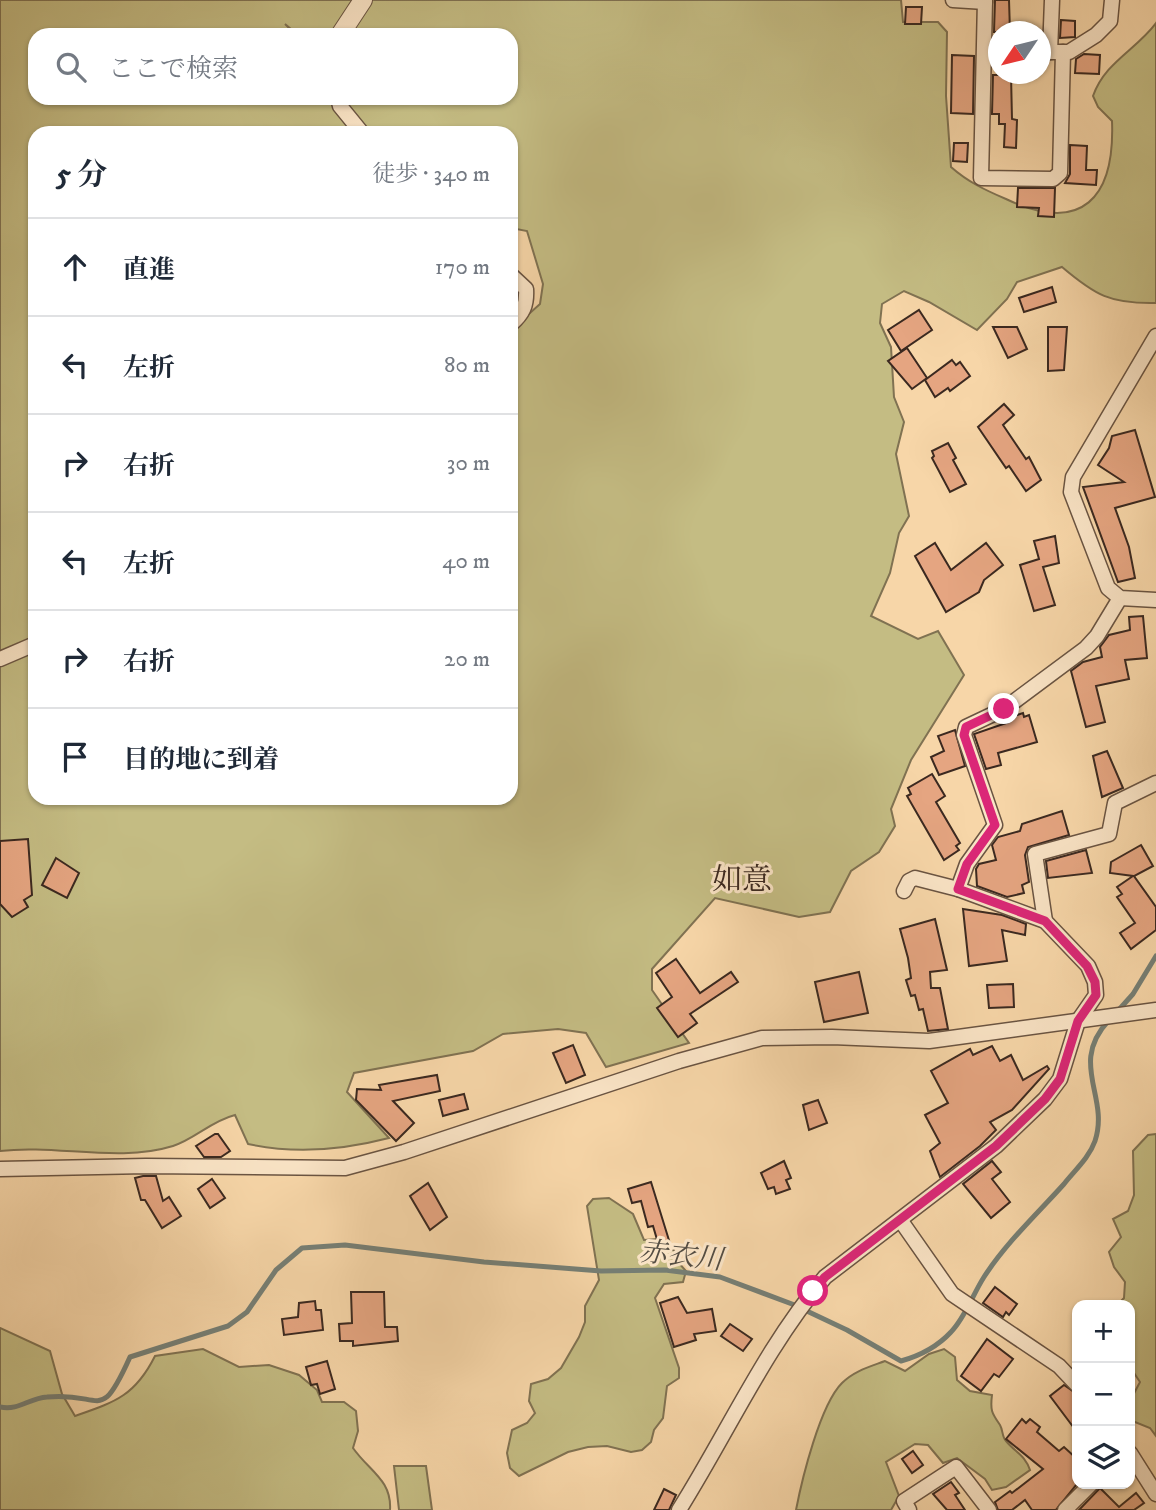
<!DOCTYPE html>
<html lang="ja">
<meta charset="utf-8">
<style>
:root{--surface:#fff;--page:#f6f6f7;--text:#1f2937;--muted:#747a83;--line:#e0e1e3}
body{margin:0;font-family:"IM FELL DW Pica","Noto Serif JP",serif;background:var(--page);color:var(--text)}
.controls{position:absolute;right:21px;bottom:21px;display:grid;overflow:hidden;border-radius:14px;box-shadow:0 2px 5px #0004}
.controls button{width:63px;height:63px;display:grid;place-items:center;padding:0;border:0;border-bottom:2px solid var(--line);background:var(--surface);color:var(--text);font:35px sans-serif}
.compass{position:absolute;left:988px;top:21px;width:63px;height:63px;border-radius:50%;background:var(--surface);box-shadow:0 2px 5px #0004;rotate:235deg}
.stop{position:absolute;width:21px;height:21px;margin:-16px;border:5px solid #db2777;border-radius:50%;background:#fff}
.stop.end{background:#db2777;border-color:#fff;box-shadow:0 2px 7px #0008}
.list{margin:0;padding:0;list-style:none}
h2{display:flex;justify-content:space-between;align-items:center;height:91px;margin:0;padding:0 28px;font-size:30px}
h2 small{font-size:23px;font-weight:400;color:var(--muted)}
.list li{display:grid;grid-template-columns:46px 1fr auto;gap:21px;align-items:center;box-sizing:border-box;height:98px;padding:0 28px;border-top:2px solid var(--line)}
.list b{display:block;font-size:26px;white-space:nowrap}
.list em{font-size:23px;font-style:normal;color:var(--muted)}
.icon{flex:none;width:38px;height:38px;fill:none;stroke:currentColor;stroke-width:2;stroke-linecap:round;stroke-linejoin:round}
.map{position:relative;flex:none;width:1156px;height:1510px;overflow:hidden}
.search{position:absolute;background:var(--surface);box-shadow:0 2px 5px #0004;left:28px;top:28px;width:490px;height:77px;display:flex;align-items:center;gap:18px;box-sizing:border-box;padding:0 24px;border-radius:21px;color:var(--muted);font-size:26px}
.panel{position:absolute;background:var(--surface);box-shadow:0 2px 5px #0004;left:28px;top:126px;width:490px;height:679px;border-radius:21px}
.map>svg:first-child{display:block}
.green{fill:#c4bc83;stroke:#807252;stroke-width:2;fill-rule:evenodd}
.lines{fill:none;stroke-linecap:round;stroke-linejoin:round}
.stream{stroke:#767f75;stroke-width:5}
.building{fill:#e5a581;stroke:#3b2920;stroke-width:2}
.minor-casing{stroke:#6a5442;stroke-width:17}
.tertiary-casing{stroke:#6a5442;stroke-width:20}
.minor{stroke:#fae4c6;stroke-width:14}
.tertiary{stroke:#fae4c6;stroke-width:18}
.route{stroke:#db2777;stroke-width:9}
.labels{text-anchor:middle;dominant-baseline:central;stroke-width:6;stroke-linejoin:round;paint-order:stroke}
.water-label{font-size:28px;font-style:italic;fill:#544d43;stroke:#fae4c6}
.quarter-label{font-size:30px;fill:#3b2920;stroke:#fae4c6}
</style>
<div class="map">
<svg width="1156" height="1510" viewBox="0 0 1156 1510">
<rect width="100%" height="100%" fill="#f7d6a8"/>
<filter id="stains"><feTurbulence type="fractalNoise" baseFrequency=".00286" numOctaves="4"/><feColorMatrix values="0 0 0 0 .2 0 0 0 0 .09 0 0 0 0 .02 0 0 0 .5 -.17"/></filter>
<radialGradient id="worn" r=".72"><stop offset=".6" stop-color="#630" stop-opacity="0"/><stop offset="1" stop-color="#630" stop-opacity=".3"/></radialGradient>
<!-- green -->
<g class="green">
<path d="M0 0H901L903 22H938L947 32 946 96 951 167C968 182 985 190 1006 199 1082 235 1115 198 1112 121L1098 107 1093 96C1105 62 1136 50 1156 23V303C1110 304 1095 295 1062 267L1017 282 1007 299 977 330 929 302 904 291 882 304 880 323 891 347 894 397 904 422 896 454 909 516 899 533 890 573 871 616 918 639 938 631 964 675 911 760 891 809 895 826 879 852 851 871 830 912 799 917 715 898 652 969V990L689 1043 606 1067 586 1033 558 1029 503 1034 473 1051 354 1073 347 1092 389 1138C343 1150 294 1154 248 1144L235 1115C211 1121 195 1139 173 1146 118 1163 56 1144 0 1151ZM285 24 298 35H511V98H35V35H296ZM35 133H511V228L527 231 543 284 540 304 511 330V798H35Z"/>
<path d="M1156 1134V1436L1150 1428 1130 1420V1401L1140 1382 1130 1367V1305H1117L1124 1298 1125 1282 1114 1267 1109 1252 1121 1237 1113 1219 1128 1211 1134 1195 1133 1151 1148 1135Z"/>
<path d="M609 1198 633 1214 644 1240 658 1239 673 1247 677 1261 686 1271 683 1282 664 1284 655 1298 679 1368V1378L667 1386 663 1418 654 1430 651 1442 642 1450 631 1452 607 1446 588 1447 568 1452 519 1476 510 1468 507 1453 512 1430 527 1423 535 1413 529 1401 531 1384 548 1379 561 1368 579 1337 585 1322V1306L599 1280 587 1206 593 1199Z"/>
<path d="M0 1328 50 1351 62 1394 75 1416C115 1402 135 1396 155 1356L203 1349 239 1367 269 1365 299 1375 317 1390 322 1402H344L356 1411 358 1431 353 1448C369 1471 392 1480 390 1510H0Z"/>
<path d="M944 1349 955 1357 957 1380 970 1391 992 1395C990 1411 992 1413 1000 1425 1003 1430 1002 1437 1006 1441 1016 1453 1025 1455 1030 1470L1006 1487 992 1490 985 1479 957 1458 943 1463 928 1445 915 1444 886 1462 899 1496 891 1510H796C802 1479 820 1405 842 1383 854 1371 869 1367 885 1361L905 1371 929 1354Z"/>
<path d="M394 1466H426L432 1510H399Z"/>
</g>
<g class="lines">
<!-- stream -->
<g class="stream">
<path d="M1116 1013 1133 994 1156 956"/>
<path d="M0 1407C19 1411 29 1398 47 1397 103 1391 99 1426 130 1357L228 1326 247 1312 276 1270 302 1248 345 1245 484 1262 601 1271 665 1270 720 1277 792 1304 847 1330 901 1361C919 1356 938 1346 951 1332 965 1318 973 1294 984 1277 1006 1243 1037 1214 1064 1184 1075 1170 1089 1158 1095 1141 1110 1096 1068 1064 1109 1020"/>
</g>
</g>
<!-- building -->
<g class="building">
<path d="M995 0H1009L1010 32H994Z"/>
<path d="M906 7H922L921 24H905Z"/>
<path d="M1061 20 1075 21V37L1060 38Z"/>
<path d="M1084 54 1100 55 1099 74 1075 73 1076 59Z"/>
<path d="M952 55 974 56 973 114 951 113Z"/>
<path d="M993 75H1011L1012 119 1017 120 1016 148 1004 147 1005 124H999V114H992Z"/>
<path d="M954 143H968L967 162 953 161Z"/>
<path d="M1070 145 1087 146 1086 170H1097L1096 185 1065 183 1070 174Z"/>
<path d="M1018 188H1055L1054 217 1038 216 1039 208 1017 207Z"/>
<path d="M1052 287 1056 302 1024 312 1019 298Z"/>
<path d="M919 310 932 330 901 351 888 330Z"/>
<path d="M993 327H1017L1027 349 1008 358Z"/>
<path d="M1048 327H1067L1064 370 1048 371Z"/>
<path d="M907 348 927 378 912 389 888 361Z"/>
<path d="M952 360 956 365 960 362 970 376 950 391 948 388 935 397 925 380Z"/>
<path d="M1004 404 1014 415 1003 425 1026 459 1029 457 1041 480 1026 491 1009 466 1006 468 978 427Z"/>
<path d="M1135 430 1155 497 1115 508 1129 547 1135 578 1118 582 1083 487 1124 482 1098 465 1109 448 1112 436Z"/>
<path d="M948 443 956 458 953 460 966 484 950 492 932 458 934 456 932 451Z"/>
<path d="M1055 536 1059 563 1043 567 1055 605 1034 611 1020 565 1039 559 1034 541Z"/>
<path d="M935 543 951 570 986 543 1003 565 984 580 979 592 946 612 915 556Z"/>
<path d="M1143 616 1147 658 1125 660 1129 679 1096 686 1105 722 1086 727 1071 671 1083 662 1102 657 1100 647 1109 635 1130 630 1129 617Z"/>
<path d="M1023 713 1024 717 1029 715 1037 742 998 753 1001 765 986 769 974 734 1009 722 1008 718Z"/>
<path d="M955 730 965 766 939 775 931 757 944 751 938 736Z"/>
<path d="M1107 751 1123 788 1102 797 1093 756Z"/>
<path d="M932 774 945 796 936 802 960 843 956 846 959 850 944 860 907 796 911 794 908 788Z"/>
<path d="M1062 811 1069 835 1028 847 1025 855 1029 882 1022 885 1024 893 1007 897 977 886 976 869 979 864 996 860 992 845 998 837 1020 831 1022 824Z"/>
<path d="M28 839 32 895 24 900 28 907 12 917 0 904V841Z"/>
<path d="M1141 845 1153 866 1134 876 1156 907V930L1131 949 1120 933 1135 923 1117 897 1122 894 1117 887 1133 876 1110 873 1111 862Z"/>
<path d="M1086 850 1092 873 1048 878 1046 861Z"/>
<path d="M56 858 79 873 67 898 42 885Z"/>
<path d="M963 909 1002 915 1026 924 1025 935 1002 930 1007 961 969 966Z"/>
<path d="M935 919 947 970 930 972 931 988H940L948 1029 928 1031 923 1009 919 1010 915 995 911 996 906 980 911 978 908 958 900 929Z"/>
<path d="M676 959 700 993 731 972 738 982 690 1014 697 1023 678 1037 657 1008 672 997 656 973Z"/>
<path d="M859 972 868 1013 824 1022 815 982Z"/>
<path d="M1013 984 1014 1007 989 1008 987 985Z"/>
<path d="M573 1045 585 1075 566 1083 553 1053Z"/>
<path d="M992 1046 1000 1061 1011 1055 1023 1080 1047 1066 1049 1069 1012 1110 990 1122 996 1130 980 1146 940 1177 930 1151 940 1143 925 1115 948 1103 931 1071 970 1049 973 1055Z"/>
<path d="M437 1075 440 1091 393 1101 414 1123 396 1141 356 1100 357 1089 381 1090 379 1085Z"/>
<path d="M464 1094 468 1109 443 1116 439 1100Z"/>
<path d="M818 1100 827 1123 809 1130 803 1105Z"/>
<path d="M215 1134H218L230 1151 221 1157H204L196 1146Z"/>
<path d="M784 1161 791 1178 786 1180 790 1189 776 1194 774 1187 768 1189 761 1173Z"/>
<path d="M992 1161 1001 1172 992 1179 1010 1202 991 1218 963 1184Z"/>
<path d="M143 1176H156L163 1201 169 1197 181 1216 162 1228 145 1200H141L135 1178Z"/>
<path d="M212 1179 225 1198 210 1208 198 1189Z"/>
<path d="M651 1182 672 1250 661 1253 653 1226 648 1227 641 1201 632 1203 628 1189Z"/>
<path d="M428 1183 447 1217 430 1230 410 1196Z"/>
<path d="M995 1287 1017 1304 1009 1315 1006 1312 1003 1317 983 1303Z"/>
<path d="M351 1292H384L385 1327H397L398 1341 353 1346V1341H340L339 1324 352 1323Z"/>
<path d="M678 1297 687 1313 712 1309 716 1331 694 1334 696 1340 674 1347 660 1303Z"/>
<path d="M315 1301 316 1310H321L323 1330 284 1335 282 1319 298 1317 299 1303Z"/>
<path d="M730 1324 752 1339 743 1351 721 1336Z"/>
<path d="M987 1339 1013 1359 999 1377 994 1374 981 1391 961 1376Z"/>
<path d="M327 1361 335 1389 320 1394 317 1384 311 1385 306 1367Z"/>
<path d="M1064 1385 1077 1394V1432L1050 1396Z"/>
<path d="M1022 1419 1026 1423 1030 1419 1040 1427 1037 1432 1059 1451 1064 1447 1077 1459V1484L1056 1510H1032L1025 1500 1012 1510H998L995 1502 1010 1491 1012 1493 1043 1469 1006 1439Z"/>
<path d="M913 1451 923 1465 912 1473 902 1459Z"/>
<path d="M951 1482 959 1493 955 1495 965 1510H947L933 1494Z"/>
<path d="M1100 1488 1119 1507 1136 1493 1144 1503 1134 1510H1079Z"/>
<path d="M664 1489 676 1495 669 1510H654Z"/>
</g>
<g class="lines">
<!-- minor casing -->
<g class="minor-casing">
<g id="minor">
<path d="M953 0 985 2"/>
<path d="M985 0 981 178 1053 179 1060 173 1063 52"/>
<path d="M1040 52H1069L1096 35 1110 21 1112 0"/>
<path d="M1050 52 1052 0"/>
<path d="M338 98 340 106 362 133"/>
<path d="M511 275 526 289C527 305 523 314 511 324"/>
<path d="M1156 336 1073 477 1071 492 1108 588 1120 598 1156 600"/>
<path d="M0 659 35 644"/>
<path d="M958 889 967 864 995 825 964 735 966 727 1004 709 1086 648 1097 636 1120 598"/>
<path d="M1045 921 1035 854 1109 834 1115 803 1156 783"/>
<path d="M0 1169 146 1166 345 1168 404 1152 679 1061 762 1038 832 1037 929 1041 1156 1010"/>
<path d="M901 1221 952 1294 1059 1366 1077 1385"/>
<path d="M1130 1453 1156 1494"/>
<path d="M679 1510C728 1432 765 1348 825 1277L996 1146 1045 1099 1060 1079 1078 1021 1096 995 1095 982 1088 966 1045 921 958 889 915 878 909 881 904 891"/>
<path d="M909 1510 904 1501 956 1467 989 1510"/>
<path d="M1065 1510 1091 1484"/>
</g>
</g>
<!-- tertiary casing -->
<g class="tertiary-casing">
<path id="tertiary" d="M340 35 363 0"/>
</g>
<!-- minor -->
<use href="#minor" class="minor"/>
<!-- tertiary -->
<use href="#tertiary" class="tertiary"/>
</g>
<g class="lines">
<!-- route -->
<path class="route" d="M813 1291 825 1277 996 1146 1045 1099 1060 1079 1078 1021 1096 995 1095 982 1087 966 1045 921 958 889 967 864 995 825 964 735 966 727 1004 709"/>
</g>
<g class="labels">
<!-- water labels -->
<g class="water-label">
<text transform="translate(681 1256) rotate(6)">赤衣川</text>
</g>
<!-- quarter labels -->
<g class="quarter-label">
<text x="742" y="880">如意</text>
</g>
</g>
<rect width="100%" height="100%" filter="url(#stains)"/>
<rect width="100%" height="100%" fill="url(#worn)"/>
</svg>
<div class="controls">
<button>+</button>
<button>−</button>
<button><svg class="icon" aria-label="layers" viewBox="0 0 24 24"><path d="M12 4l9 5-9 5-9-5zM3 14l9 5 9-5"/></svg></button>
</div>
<svg class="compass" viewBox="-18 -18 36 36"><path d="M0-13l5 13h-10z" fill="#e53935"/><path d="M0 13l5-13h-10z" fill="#747a83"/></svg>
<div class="stop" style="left:813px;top:1291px"></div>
<div class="stop end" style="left:1004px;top:709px"></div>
<div class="search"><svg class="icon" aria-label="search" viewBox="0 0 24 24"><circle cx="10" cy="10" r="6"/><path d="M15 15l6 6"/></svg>ここで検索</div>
<section class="panel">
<h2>5 分<small>徒歩 · 340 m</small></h2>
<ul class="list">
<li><svg class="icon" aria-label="ahead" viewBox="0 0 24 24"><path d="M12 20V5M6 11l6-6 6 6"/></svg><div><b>直進</b></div><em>170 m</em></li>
<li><svg class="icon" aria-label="left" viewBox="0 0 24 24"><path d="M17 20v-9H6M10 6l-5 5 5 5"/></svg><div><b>左折</b></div><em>80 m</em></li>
<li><svg class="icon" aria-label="right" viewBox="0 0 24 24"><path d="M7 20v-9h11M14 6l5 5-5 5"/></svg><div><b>右折</b></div><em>30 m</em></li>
<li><svg class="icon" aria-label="left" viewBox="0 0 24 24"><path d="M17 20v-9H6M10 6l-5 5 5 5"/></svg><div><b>左折</b></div><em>40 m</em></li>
<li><svg class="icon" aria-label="right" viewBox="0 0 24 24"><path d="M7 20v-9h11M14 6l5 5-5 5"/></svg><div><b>右折</b></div><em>20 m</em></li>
<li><svg class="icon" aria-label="arrive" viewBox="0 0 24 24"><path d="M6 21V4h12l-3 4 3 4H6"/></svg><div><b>目的地に到着</b></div></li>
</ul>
</section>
</div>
